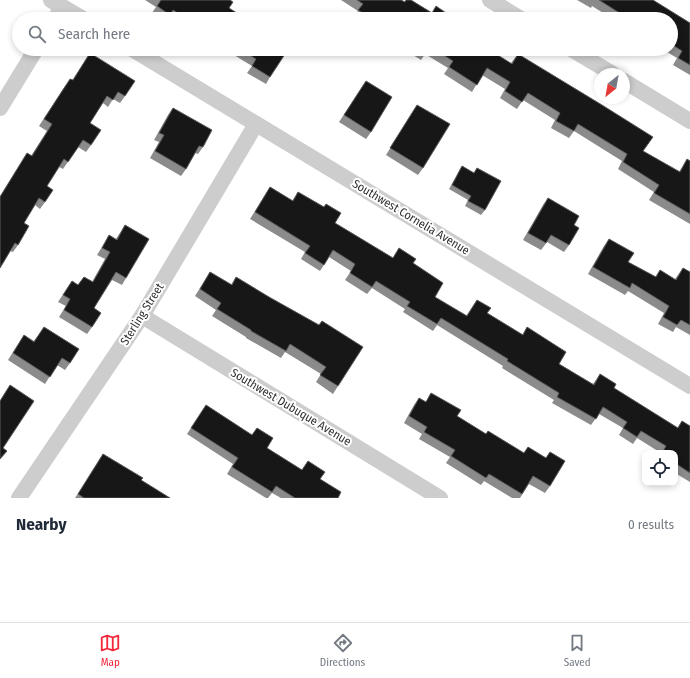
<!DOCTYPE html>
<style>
:root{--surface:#fff;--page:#f2f2f3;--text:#1f2937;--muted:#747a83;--line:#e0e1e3;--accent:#f3263a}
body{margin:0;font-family:"Fira Sans Condensed",sans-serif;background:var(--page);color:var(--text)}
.controls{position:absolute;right:12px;bottom:12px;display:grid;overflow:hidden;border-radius:8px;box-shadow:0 2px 6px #0003}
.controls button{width:36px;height:36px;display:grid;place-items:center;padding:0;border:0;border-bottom:1px solid var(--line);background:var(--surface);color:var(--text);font:20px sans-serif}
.compass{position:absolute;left:594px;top:68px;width:36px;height:36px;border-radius:50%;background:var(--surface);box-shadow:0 2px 6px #0003;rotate:211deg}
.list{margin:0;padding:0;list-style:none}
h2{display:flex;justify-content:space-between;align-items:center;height:52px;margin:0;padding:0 16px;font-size:17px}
h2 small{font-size:13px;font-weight:400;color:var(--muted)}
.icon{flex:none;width:22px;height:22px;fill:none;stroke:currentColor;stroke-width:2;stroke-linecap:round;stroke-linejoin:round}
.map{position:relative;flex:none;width:690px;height:498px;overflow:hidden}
.search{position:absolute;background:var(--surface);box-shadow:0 2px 6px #0003;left:12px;right:12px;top:12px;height:44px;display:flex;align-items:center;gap:10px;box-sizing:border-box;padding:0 14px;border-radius:22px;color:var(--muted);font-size:15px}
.sheet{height:124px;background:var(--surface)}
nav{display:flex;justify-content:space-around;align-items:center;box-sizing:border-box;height:56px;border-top:1px solid var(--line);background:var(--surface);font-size:11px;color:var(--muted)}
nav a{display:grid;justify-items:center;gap:2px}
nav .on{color:var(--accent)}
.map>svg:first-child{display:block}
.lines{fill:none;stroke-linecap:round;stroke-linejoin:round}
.street{stroke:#cdcdcd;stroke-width:16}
.wall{fill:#8b8b8b}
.building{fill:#171717;stroke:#5d5d5d}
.labels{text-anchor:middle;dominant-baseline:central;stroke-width:4;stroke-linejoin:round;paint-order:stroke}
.street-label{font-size:12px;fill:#303030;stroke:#fff}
</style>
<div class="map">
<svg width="690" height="498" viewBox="0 0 690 498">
<rect width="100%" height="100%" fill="#fff"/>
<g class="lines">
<!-- street -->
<g class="street">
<path d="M51 0 83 19"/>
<path d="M490 0 521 19"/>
<path d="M55 19 62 7"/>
<path d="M132 49 690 386"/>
<path d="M571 49 613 74"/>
<path d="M624 81 690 121"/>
<path d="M0 108 36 49"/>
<path d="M142 316 440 498"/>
<path d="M19 498 142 316 256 124"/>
</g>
</g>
<!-- wall -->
<g class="wall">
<path d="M145 0H230L229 8 237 19H172L169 17 167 19H162L152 13 156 7Z"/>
<path d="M341 0H401L404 2 406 0 431 12 447 19H356L353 17 358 11Z"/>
<path d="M577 0H653L690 23V75L673 65 677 58 662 49H671V19H613L592 6 591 8Z"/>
<path d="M236 49H284L270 77 266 84 247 73 252 66 234 55 237 50Z"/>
<path d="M403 49H488L511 63 518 54 643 151 679 172 687 159 690 161V224L649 200 654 192 618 169 622 161 574 131 569 138 551 128 555 120 523 100 517 109 500 98 505 89 482 75 472 92 444 74 448 68 425 54 421 60Z"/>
<path d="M90 53 125 96 120 103 113 99 108 107 103 103 90 123 91 145 86 152 78 147 63 169 59 167 47 186 45 202 40 209 35 205 24 223 18 245 13 252 10 251 0 268V196L27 153 31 156 47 131 39 126 65 86 73 80Z"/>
<path d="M366 81 371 132 366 139 339 122Z"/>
<path d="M417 105 423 168 418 175 386 155Z"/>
<path d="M173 108 203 147 198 154 195 153 186 169 181 176 150 158 159 142 154 140 168 115Z"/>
<path d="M462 166 474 173 477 168 485 210 481 215 465 206 468 200 449 189Z"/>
<path d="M270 187 292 201 298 192 335 223 393 258 399 248 413 263 435 297 466 316 477 300 487 313 522 335 527 327 559 364 593 384 600 374 614 388 677 428 682 421 690 426V482L675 473V453H661L637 438 633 444 619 435 623 428 599 414 591 425 552 403 554 400 502 368 503 366 437 325 433 331 403 312 405 309 372 288 367 294 345 280 351 271 329 257 320 271 301 259 305 252 250 219Z"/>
<path d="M548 198 574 225 569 245 564 252 547 242 541 250 523 240 543 205Z"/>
<path d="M125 225 126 278 122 285 112 280 94 308 92 327 87 334 59 317 66 306 58 302 72 281 78 285 84 277 92 282 105 259 97 255 105 242 109 235 116 239Z"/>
<path d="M609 239 628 262 655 277 660 270 675 279 683 268 690 272V335L676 327 673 332 658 324 664 313 628 291 625 295 588 274 604 246Z"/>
<path d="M210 272 231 285 236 277 269 297 319 325 338 386 333 394 316 382 321 374 285 352 281 358 246 338V337L212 316 216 310 195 296Z"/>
<path d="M44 327 70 363 65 370 57 365 45 384 8 360 24 335 34 341Z"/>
<path d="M431 393 457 416 486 434 524 453 528 447 546 458 550 452V486L545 493 529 484 520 498H512L484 481 481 485 446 463 450 457 419 439 422 434 404 423 414 405 419 398 426 402Z"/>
<path d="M206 405 252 435 257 428 267 448 302 470 308 461 320 479 338 498H281L272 493 268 498H266L227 474 233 464 187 434Z"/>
<path d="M103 454 141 480 170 498H75Z"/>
</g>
<!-- building -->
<g class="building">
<path d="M161 0H230L233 2 229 8 240 15 237 19H187L173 10 170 15 157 6Z"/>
<path d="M357 0H401L405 2 406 0H411L432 13 436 6 449 15 447 19H386L377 14 374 19H372L358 10 363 4Z"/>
<path d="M599 0H653L690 23V65L678 58 682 51 671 44V19H629Z"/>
<path d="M240 49H284L287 51 270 77 252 66 256 59Z"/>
<path d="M419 49H428L426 53Z"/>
<path d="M434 49H488L512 64 518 54 602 105 653 137 643 151 680 172 687 159 690 161V214L654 193 659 185 623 162 627 154 578 124 574 131 556 121 560 113 528 93 522 102 505 91 510 82 487 68 477 85 449 67 453 61Z"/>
<path d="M90 53 135 81 125 96 118 92 113 100 107 96 90 123 101 130 91 145 83 140 68 162 64 159 47 186 53 190 45 202 39 198 24 223 29 226 18 245 15 243 0 268V197L27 153 32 156 52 124 44 119 70 79 73 80Z"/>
<path d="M366 81 392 97 371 132 344 115Z"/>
<path d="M417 105 450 124 423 168 390 148Z"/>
<path d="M173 108 212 130 203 147 199 146 186 169 155 151 164 135 159 133Z"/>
<path d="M462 166 474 173 477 168 501 181 485 210 468 201 471 196 452 185Z"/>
<path d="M270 187 293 201 298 192 324 207 326 204 341 213 335 223 393 258 399 248 416 259 413 263 443 283 435 297 467 316 477 300 491 308 487 313 523 335 527 327 566 352 559 364 594 385 600 374 616 384 614 388 678 428 682 421 690 426V473L675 463V453H662L666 446 641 431 637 437 623 428 627 422 603 407 596 419 557 397 559 393 507 361 508 359 441 318 437 324 407 306 410 302 376 281 372 287 350 273 355 264 333 250 324 265 305 253 310 246 255 212Z"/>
<path d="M548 198 579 216 574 225 579 228 569 245 551 235 546 243 528 233Z"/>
<path d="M125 225 149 239 126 278 116 272 94 308 101 313 92 327 64 310 70 299 63 295 72 281 78 285 84 277 93 282 110 252 102 248 109 235 117 240Z"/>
<path d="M609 239 634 253 628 262 656 277 660 270 676 280 683 268 690 272V325L681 320 677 325 663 317 669 306 632 283 630 288 593 267Z"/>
<path d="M210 272 232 285 236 277 269 297 319 325 322 321 363 347 338 386 320 375 326 367 290 344 286 351 251 331V330L217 309 221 303 200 289Z"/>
<path d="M44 327 79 349 70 363 62 358 50 377 13 353 24 335 34 342Z"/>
<path d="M10 385 34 401 3 448 7 451 0 459V401Z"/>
<path d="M431 393 461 410 457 416 486 434 488 431 524 453 528 447 546 458 550 452 565 461 550 486 533 476 522 494 489 474 486 478 451 456 455 450 424 432 427 427 409 416 419 398 426 402Z"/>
<path d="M206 405 252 435 257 428 273 438 267 448 302 470 308 461 325 472 320 479 341 492 338 498H295L276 486 272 492 232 467 238 458 191 428Z"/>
<path d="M103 454 143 478 141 480 170 498H84L78 494Z"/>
</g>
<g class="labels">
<!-- street labels -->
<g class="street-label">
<text transform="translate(411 217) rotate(31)">Southwest Cornelia Avenue</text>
<text transform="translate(142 314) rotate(-58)">Sterling Street</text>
<text transform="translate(291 407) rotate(31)">Southwest Dubuque Avenue</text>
</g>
</g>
</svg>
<div class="controls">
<button><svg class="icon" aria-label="locate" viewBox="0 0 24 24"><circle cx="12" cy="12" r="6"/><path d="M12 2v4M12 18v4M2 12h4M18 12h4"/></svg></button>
</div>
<svg class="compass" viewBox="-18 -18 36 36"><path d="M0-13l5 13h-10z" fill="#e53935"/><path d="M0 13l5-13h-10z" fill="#747a83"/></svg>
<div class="search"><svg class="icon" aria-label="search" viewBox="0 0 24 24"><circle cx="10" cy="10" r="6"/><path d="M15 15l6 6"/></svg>Search here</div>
</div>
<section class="sheet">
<h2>Nearby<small>0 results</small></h2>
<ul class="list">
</ul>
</section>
<nav>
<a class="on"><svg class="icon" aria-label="map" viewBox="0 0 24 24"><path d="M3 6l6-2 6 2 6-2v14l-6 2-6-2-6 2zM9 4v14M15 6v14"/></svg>Map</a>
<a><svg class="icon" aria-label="directions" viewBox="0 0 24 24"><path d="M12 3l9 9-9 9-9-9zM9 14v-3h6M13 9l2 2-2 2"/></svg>Directions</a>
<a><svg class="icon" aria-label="saved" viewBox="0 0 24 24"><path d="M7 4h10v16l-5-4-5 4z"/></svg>Saved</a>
</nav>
